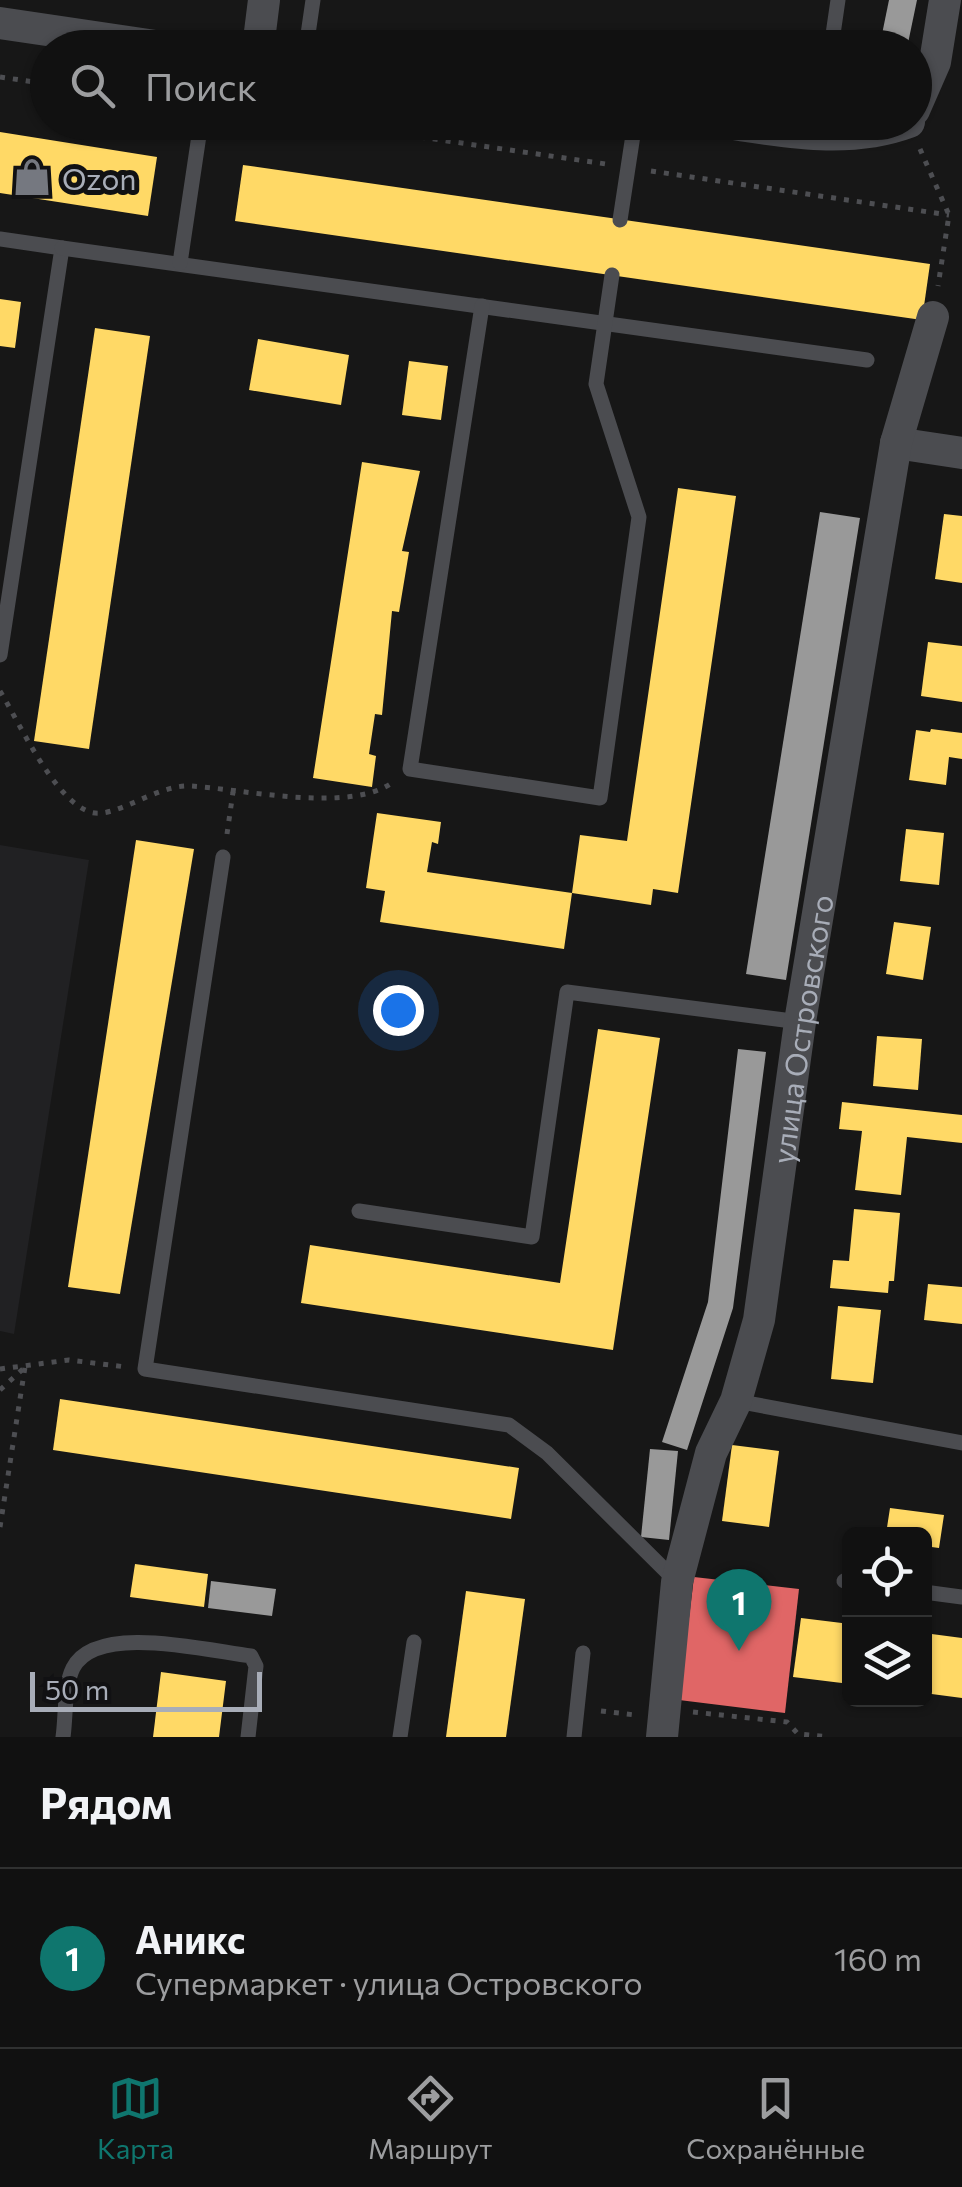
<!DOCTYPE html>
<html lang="ru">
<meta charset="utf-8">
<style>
:root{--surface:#111;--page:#1e1f1f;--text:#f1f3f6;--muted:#9c9d9f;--line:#303131;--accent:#0f766e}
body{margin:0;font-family:Commissioner,sans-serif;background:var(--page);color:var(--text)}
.controls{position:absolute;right:30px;bottom:30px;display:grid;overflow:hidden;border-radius:15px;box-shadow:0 2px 8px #0004}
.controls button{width:90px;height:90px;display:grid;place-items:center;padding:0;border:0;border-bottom:2px solid var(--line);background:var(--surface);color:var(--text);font:50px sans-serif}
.scale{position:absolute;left:30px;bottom:25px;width:232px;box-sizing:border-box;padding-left:10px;border:5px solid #a8adb8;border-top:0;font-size:28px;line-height:35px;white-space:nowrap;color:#a8adb8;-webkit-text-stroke:8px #111113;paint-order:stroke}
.you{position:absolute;left:398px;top:1010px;width:35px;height:35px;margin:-25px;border:8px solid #fff;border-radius:50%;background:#1a73e8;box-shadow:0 0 0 15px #1a73e833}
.badge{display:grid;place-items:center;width:65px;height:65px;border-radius:50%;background:var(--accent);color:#fff;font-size:32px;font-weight:700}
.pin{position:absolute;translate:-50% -82px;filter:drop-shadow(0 2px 5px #0008)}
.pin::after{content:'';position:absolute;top:52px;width:35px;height:30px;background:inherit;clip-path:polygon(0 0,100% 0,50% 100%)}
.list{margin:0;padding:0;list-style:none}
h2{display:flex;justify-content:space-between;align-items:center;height:130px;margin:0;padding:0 40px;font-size:42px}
h2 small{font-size:32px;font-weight:400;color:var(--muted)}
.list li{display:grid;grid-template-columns:65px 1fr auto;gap:30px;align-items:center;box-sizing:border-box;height:180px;padding:0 40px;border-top:2px solid var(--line)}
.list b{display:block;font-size:38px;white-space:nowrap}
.list p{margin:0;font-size:32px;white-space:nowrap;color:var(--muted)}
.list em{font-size:32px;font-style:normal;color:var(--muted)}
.icon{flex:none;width:55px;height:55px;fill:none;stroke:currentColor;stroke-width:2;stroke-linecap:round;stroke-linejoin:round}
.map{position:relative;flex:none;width:962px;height:1737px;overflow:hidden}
.search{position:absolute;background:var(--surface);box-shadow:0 2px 8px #0004;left:30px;right:30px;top:30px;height:110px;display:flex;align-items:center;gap:25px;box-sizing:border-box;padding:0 35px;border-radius:55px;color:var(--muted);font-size:38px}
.sheet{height:310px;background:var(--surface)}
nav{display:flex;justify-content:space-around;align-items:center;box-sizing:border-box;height:140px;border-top:2px solid var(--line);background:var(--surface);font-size:28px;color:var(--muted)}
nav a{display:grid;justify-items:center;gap:5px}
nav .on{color:var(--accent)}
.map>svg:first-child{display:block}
.built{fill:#212123}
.homes{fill:#ffd966}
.shops{fill:#e06666}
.industry{fill:#999}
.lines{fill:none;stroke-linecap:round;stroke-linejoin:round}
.path{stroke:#4d4e52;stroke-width:5;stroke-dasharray:5 8;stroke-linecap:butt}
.service{stroke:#4b4c50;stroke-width:15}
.minor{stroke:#4b4c50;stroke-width:32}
.labels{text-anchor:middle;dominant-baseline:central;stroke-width:10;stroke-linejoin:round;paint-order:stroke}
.poi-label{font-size:30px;fill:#a8adb8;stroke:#111113;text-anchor:start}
.street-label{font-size:30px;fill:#a8adb8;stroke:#111113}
</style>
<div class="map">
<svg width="962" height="1737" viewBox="0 0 962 1737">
<rect width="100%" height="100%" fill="#171717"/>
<!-- built -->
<path class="built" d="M0 845 89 860 14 1334 0 1331Z"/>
<!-- homes -->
<g class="homes">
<path d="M0 132 157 157 148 216 0 193Z"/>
<path d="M243 165 930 264 922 320 235 221Z"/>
<path d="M0 299 21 302 15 348 0 346Z"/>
<path d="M95 328 150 336 89 749 34 741Z"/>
<path d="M258 339 349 355 341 405 249 390Z"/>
<path d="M409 361 448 366 441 420 402 415Z"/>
<path d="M362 462 420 471 402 551 409 552 399 612 392 611 382 715 375 714 369 754 376 756 372 787 313 778Z"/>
<path d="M678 488 736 496 678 893 653 889 651 905 572 893 564 949 380 922 385 891 366 888 377 813 441 822 438 844 432 842 427 872 572 893 580 835 627 841Z"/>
<path d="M944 514 962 516V583L935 579Z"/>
<path d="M928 642 962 646V702L921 696Z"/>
<path d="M931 729 962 733V759L949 757 946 785 909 780 916 730 930 732Z"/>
<path d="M906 829 944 833 939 885 900 881Z"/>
<path d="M136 840 194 849 120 1294 68 1287Z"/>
<path d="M894 922 931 927 923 980 886 974Z"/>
<path d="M598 1029 660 1038 613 1350 301 1303 310 1245 560 1283Z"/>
<path d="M877 1036 922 1039 918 1090 873 1086Z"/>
<path d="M842 1102 962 1115V1143L907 1137 901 1195 855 1190 862 1131 839 1129Z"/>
<path d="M854 1209 900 1213 894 1281H889L888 1293 830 1288 833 1260 849 1261Z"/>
<path d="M928 1284 962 1287V1324L924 1320Z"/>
<path d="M838 1306 881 1310 873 1383 831 1379Z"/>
<path d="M60 1399 519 1468 511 1519 53 1450Z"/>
<path d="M732 1445 779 1451 769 1527 722 1521Z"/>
<path d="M890 1508 944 1515 939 1548 924 1546V1534H886Z"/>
<path d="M135 1564 208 1574 204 1607 130 1597Z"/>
<path d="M466 1591 525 1599 506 1737H446Z"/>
<path d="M801 1618 850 1624V1684L793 1677Z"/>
<path d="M924 1633 962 1638V1698L924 1693Z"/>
<path d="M161 1672 226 1681 219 1737H153Z"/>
</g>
<!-- shops -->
<path class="shops" d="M694 1577 799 1589 785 1713 679 1700Z"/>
<!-- industry -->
<g class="industry">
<path d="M889 0H917L907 48 880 44Z"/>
<path d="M820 512 860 518 786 980 746 974Z"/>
<path d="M738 1049 766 1052 733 1308 687 1450 662 1442 708 1302Z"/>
<path d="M650 1449 678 1451 669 1540 641 1537Z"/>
<path d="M211 1581 276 1589 272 1616 208 1608Z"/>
</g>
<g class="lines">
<!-- path -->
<g class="path">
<path d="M0 77 48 84"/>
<path d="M317 122 606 164"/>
<path d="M920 149 949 215 938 286"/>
<path d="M651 171 949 215"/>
<path d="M0 691C19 722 54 800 90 812 115 820 156 784 191 786 242 789 351 814 393 782"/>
<path d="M227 834 233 792"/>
<path d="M0 1369 69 1360 126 1367"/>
<path d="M0 1390 24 1368"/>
<path d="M0 1527 25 1367"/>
<path d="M601 1711 635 1715"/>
<path d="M693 1712 787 1722 798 1734 829 1737"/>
</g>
<!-- service -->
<g class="service">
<path d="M306 48 313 0"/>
<path d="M831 48 838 0"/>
<path d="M620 220 635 122"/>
<path d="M0 239 62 248 0 655"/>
<path d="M62 248 867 360"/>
<path d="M180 263 201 122"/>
<path d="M482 306 410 769 600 798 639 517 596 384 612 275"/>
<path d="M223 857 145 1369 509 1425 547 1453 677 1582"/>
<path d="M359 1211 532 1237 567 992 800 1022"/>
<path d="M736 1401 962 1443"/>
<path d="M844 1581 850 1582"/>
<path d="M924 1592 962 1597"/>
<path d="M63 1737C66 1717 64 1686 73 1668 96 1622 209 1651 251 1656L256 1666 248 1737"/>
<path d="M400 1737 414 1642"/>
<path d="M574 1737 583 1653"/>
</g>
<!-- minor -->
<g class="minor">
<path d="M0 23 169 48"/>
<path d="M258 48 264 0"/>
<path d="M914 110 935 62 945 0"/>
<path d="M719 122C783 131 847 145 909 122"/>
<path d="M896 443 962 453"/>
<path id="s1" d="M662 1737 677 1582 711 1453 736 1401 759 1320 800 1022 896 443 933 317"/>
</g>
</g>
<!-- icons -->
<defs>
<g id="shop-bare" transform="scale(3)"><path d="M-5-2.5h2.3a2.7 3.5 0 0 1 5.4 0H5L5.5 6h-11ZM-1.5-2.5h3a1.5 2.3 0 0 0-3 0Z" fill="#757880" stroke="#111113" stroke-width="2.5" paint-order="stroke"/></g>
</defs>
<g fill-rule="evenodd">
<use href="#shop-bare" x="32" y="177"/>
</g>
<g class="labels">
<!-- poi labels -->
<g class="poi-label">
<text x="62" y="177">Ozon</text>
</g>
<!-- street labels -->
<g class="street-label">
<text stroke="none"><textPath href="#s1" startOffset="725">улица Островского</textPath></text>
</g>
</g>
</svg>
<div class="controls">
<button><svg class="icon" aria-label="locate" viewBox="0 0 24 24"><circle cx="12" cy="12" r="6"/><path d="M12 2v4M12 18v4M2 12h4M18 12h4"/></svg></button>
<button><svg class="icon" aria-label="layers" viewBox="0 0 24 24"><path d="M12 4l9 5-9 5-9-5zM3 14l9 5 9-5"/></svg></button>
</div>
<div class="scale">50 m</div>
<div class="you"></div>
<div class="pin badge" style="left:739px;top:1651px">1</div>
<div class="search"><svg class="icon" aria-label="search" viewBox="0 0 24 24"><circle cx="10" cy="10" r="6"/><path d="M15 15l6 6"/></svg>Поиск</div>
</div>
<section class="sheet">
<h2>Рядом<small></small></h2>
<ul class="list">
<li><span class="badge">1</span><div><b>Аникс</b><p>Супермаркет · улица Островского</p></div><em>160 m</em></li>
</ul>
</section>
<nav>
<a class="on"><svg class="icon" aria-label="map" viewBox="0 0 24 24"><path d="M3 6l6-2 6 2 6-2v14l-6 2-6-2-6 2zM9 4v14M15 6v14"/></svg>Карта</a>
<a><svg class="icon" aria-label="directions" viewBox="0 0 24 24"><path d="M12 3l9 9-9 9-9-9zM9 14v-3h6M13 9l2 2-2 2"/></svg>Маршрут</a>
<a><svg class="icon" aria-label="saved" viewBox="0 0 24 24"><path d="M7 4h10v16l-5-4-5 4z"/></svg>Сохранённые</a>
</nav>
